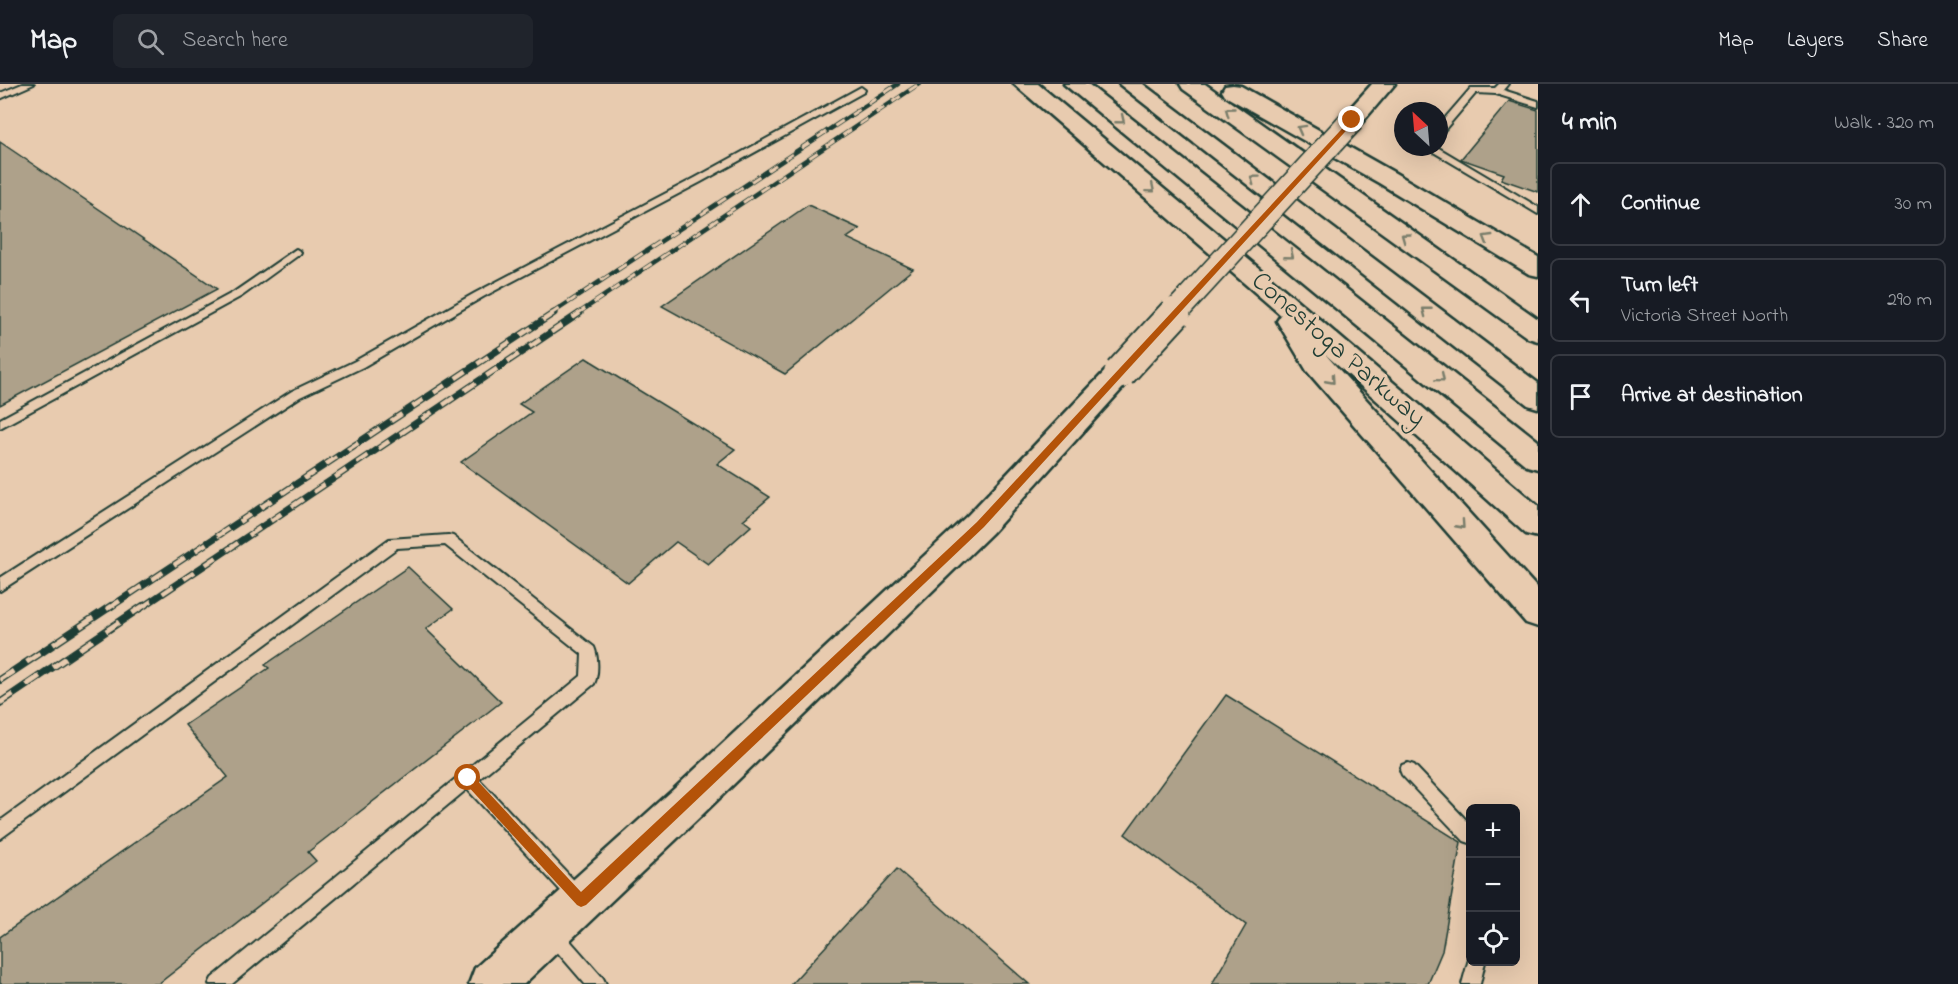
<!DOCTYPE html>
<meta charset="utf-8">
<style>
:root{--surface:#171b24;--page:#20242c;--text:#f1f3f6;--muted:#9ea1a6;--line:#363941}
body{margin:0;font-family:"Indie Flower",sans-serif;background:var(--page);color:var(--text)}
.controls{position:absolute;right:18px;bottom:18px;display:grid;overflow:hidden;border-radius:9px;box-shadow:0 6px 24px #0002}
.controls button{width:54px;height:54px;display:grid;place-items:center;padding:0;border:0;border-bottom:2px solid var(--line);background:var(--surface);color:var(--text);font:30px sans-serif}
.compass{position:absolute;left:1394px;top:18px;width:54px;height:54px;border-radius:50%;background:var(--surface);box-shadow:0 6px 24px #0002;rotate:334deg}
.stop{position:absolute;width:18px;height:18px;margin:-14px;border:4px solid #b45309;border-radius:50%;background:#fff}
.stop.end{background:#b45309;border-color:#fff;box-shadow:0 2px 6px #0008}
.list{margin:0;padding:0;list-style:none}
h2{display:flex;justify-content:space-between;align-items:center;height:78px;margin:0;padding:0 24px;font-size:26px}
h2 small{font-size:20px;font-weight:400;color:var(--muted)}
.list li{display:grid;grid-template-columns:39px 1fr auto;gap:18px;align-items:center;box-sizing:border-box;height:84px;margin:0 12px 12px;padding:0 12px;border:2px solid var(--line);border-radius:9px}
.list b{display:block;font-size:22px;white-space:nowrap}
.list p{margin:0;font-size:20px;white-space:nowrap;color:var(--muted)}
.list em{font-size:20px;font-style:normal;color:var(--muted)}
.icon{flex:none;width:33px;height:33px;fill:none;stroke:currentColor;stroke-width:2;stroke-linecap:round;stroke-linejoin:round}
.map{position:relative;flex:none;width:1538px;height:900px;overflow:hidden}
header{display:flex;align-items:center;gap:36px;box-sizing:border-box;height:84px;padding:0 30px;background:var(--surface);border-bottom:2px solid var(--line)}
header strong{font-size:28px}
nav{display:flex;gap:33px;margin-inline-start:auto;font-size:21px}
.search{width:420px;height:54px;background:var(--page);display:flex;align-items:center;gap:15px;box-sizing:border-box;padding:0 21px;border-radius:9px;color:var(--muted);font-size:22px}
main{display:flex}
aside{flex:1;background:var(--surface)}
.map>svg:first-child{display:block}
.building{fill:#aea18a;stroke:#1f3d34;stroke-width:1.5}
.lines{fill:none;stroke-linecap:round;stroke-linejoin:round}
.lane-casing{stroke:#1f3d34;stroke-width:4}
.primary-casing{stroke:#1f3d34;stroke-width:5}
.highway-casing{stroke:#1f3d34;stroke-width:5}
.lane{fill:#e8cbaf;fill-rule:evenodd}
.primary{fill:#e8cbaf;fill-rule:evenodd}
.highway{fill:#e8cbaf;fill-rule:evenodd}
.rail-far2-casing{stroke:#1f3d34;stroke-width:4.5}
.rail-far1-casing{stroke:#1f3d34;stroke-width:7}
.rail-casing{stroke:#1f3d34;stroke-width:8}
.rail-far2{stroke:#e8cbaf;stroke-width:3;stroke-dasharray:10;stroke-linecap:butt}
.rail-far1{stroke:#e8cbaf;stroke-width:4.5;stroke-dasharray:13;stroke-linecap:butt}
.rail{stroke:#e8cbaf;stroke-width:5;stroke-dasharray:16;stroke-linecap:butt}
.primary-bridge-far1-casing{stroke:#1f3d34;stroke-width:27;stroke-linecap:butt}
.primary-bridge-casing{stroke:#1f3d34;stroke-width:35;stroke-linecap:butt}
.primary-bridge-far1{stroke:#e8cbaf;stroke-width:24}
.primary-bridge{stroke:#e8cbaf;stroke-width:31}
.oneway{stroke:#797d6b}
.route{fill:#b45309}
.labels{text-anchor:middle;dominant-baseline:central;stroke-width:6;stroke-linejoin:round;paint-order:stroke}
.street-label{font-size:27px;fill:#1f3d34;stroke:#e8cbaf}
</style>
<header>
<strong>Map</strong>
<div class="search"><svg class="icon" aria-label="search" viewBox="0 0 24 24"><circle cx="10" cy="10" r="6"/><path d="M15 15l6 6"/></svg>Search here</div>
<nav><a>Map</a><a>Layers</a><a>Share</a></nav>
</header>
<main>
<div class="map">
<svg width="1538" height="900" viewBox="0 0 1538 900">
<rect width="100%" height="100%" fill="#e8cbaf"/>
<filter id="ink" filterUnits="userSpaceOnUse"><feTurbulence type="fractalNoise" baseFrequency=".0167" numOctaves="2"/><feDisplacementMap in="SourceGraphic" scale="12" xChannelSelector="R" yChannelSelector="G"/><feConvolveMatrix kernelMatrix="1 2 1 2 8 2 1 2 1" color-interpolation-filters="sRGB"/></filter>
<g filter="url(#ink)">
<!-- building -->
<g class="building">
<path d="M1509 17 1538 26V108L1501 95 1504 90 1461 75Z"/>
<path d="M0 58 217 205 0 321Z"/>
<path d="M808 121 860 145 847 154 913 185 785 290 662 222Z"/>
<path d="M586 274 735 365 717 380 770 413 743 436 751 442 708 480 676 458 628 499 461 378 532 328 519 320Z"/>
<path d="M408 483 453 525 426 545 501 618 308 768 316 777 158 900H0V853L228 693 185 641 269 584 265 581Z"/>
<path d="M1226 611 1461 758 1442 867 1428 900H1212L1246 841 1125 750Z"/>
<path d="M897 785 991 867 1029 900H791Z"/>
</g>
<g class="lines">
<!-- lane casing -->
<g class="lane-casing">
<g id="lane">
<path d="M22 0H34L0 15V9Z"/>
<path d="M1499 0H1508L1503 6 1538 17V23L1496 10 1476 9 1442 49 1439 50V41L1471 4H1495Z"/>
<path d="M861 3 865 6 864 8 701 98 483 213 363 283 300 313 0 507V494L292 307 355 277 475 209 695 94Z"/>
<path d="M1425 63H1437L1538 123V130Z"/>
<path d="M296 165 301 168 300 170 242 212 0 344V335L234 208Z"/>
<path d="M448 451 453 452 594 563C598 572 599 590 594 600L479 695 584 807 587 813 584 819 578 822 572 819 467 705 232 900H209L212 894 581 592 582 570 445 461 397 464 0 755V737L389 455Z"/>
<path d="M1408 679 1414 681 1470 740V759L1464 757 1402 691 1400 686 1402 681Z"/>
<path d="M553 841 559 844 603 894 606 900H585L547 856 544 850 547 844Z"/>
<path d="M1470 871V878H1485L1480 900H1462Z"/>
</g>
</g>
<!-- primary casing -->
<g class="primary-casing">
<g id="primary">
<path d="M1372 0H1395L1360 41 1352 43 1344 41 1341 36 1344 31Z"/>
<path d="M1120 279 1130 282 1134 289 1130 296 992 449 703 730 524 900H469L475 884 675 704 968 431 1110 282Z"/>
</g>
</g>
<!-- highway casing -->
<g class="highway-casing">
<g id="highway">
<path d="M1014 0H1038L1285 206 1538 422V453L1526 450 1325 270 1538 505V543L1526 539 1307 287 1277 237 1281 231Z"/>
<path d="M1064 0H1088L1538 357V385L1527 382Z"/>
<path d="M1119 0H1143L1538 299V324L1528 321Z"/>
<path d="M1180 0H1205L1538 235V257L1528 254 1183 5Z"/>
<path d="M1233 1 1241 2 1395 89 1538 173V192L1529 190 1379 99 1225 12 1222 7 1225 2Z"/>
</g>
</g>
<!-- lane -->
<use href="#lane" class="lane"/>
<!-- primary -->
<use href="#primary" class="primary"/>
<!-- highway -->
<use href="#highway" class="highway"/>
<!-- rail-far2 casing -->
<g class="rail-far2-casing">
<g id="rail-far2">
<path d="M551 230 898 0"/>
<path d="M577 230 919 0"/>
</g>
</g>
<!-- rail-far1 casing -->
<g class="rail-far1-casing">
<g id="rail-far1">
<path d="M109 524 554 229"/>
<path d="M141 524 580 229"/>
</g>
</g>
<!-- rail casing -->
<g class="rail-casing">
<g id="rail">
<path d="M0 596 111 522"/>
<path d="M0 619 143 522"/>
</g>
</g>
<!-- rail-far2 -->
<use href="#rail-far2" class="rail-far2"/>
<!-- rail-far1 -->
<use href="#rail-far1" class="rail-far1"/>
<!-- rail -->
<use href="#rail" class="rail"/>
<!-- primary-bridge-far1 casing -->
<g class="primary-bridge-far1-casing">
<path id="primary-bridge-far1" d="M1174 230 1352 36"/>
</g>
<!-- primary-bridge casing -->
<g class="primary-bridge-casing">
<path id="primary-bridge" d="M1120 289 1175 229"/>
</g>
<!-- primary-bridge-far1 -->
<use href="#primary-bridge-far1" class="primary-bridge-far1"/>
<!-- primary-bridge -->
<use href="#primary-bridge" class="primary-bridge"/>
</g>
<!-- one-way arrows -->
<defs><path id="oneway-chevron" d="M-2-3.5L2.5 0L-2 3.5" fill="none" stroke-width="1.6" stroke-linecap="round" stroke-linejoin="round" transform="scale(1.5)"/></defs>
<g class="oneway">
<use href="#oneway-chevron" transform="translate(1229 27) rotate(-144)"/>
<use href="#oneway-chevron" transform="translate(1121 36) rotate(39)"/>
<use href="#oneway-chevron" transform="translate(1301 45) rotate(-151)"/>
<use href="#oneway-chevron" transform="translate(1254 95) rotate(-143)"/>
<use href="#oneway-chevron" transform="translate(1151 105) rotate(40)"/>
<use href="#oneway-chevron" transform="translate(1405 153) rotate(-144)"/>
<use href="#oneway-chevron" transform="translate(1487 154) rotate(-149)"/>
<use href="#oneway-chevron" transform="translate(1290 171) rotate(39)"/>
<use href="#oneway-chevron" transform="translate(1426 227) rotate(-142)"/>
<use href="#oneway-chevron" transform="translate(1441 294) rotate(40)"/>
<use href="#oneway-chevron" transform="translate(1331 296) rotate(48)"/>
<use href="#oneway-chevron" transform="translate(1461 441) rotate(48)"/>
</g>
</g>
<!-- route -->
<path class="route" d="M1352 34 1354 38 984 443 586 821 581 823 577 821 464 698V691H472L581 808 977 438Z"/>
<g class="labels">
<!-- street labels -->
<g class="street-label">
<text transform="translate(1338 266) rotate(41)">Conestoga Parkway</text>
</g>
</g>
</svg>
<div class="controls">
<button>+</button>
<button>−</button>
<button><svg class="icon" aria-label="locate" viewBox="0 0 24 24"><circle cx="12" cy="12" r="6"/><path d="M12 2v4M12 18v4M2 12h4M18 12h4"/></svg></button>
</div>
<svg class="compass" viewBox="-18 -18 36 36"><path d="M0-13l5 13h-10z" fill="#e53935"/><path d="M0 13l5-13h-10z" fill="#9ea1a6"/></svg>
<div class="stop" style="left:468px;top:694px"></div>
<div class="stop end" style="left:1352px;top:36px"></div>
</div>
<aside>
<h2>4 min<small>Walk · 320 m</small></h2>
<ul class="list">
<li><svg class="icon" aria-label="ahead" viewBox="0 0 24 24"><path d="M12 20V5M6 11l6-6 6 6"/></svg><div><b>Continue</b></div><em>30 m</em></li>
<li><svg class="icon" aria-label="left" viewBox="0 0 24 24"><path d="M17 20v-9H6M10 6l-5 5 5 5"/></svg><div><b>Turn left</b><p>Victoria Street North</p></div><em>290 m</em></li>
<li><svg class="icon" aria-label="arrive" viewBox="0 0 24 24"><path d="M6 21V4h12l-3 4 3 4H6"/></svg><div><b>Arrive at destination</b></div></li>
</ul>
</aside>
</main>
